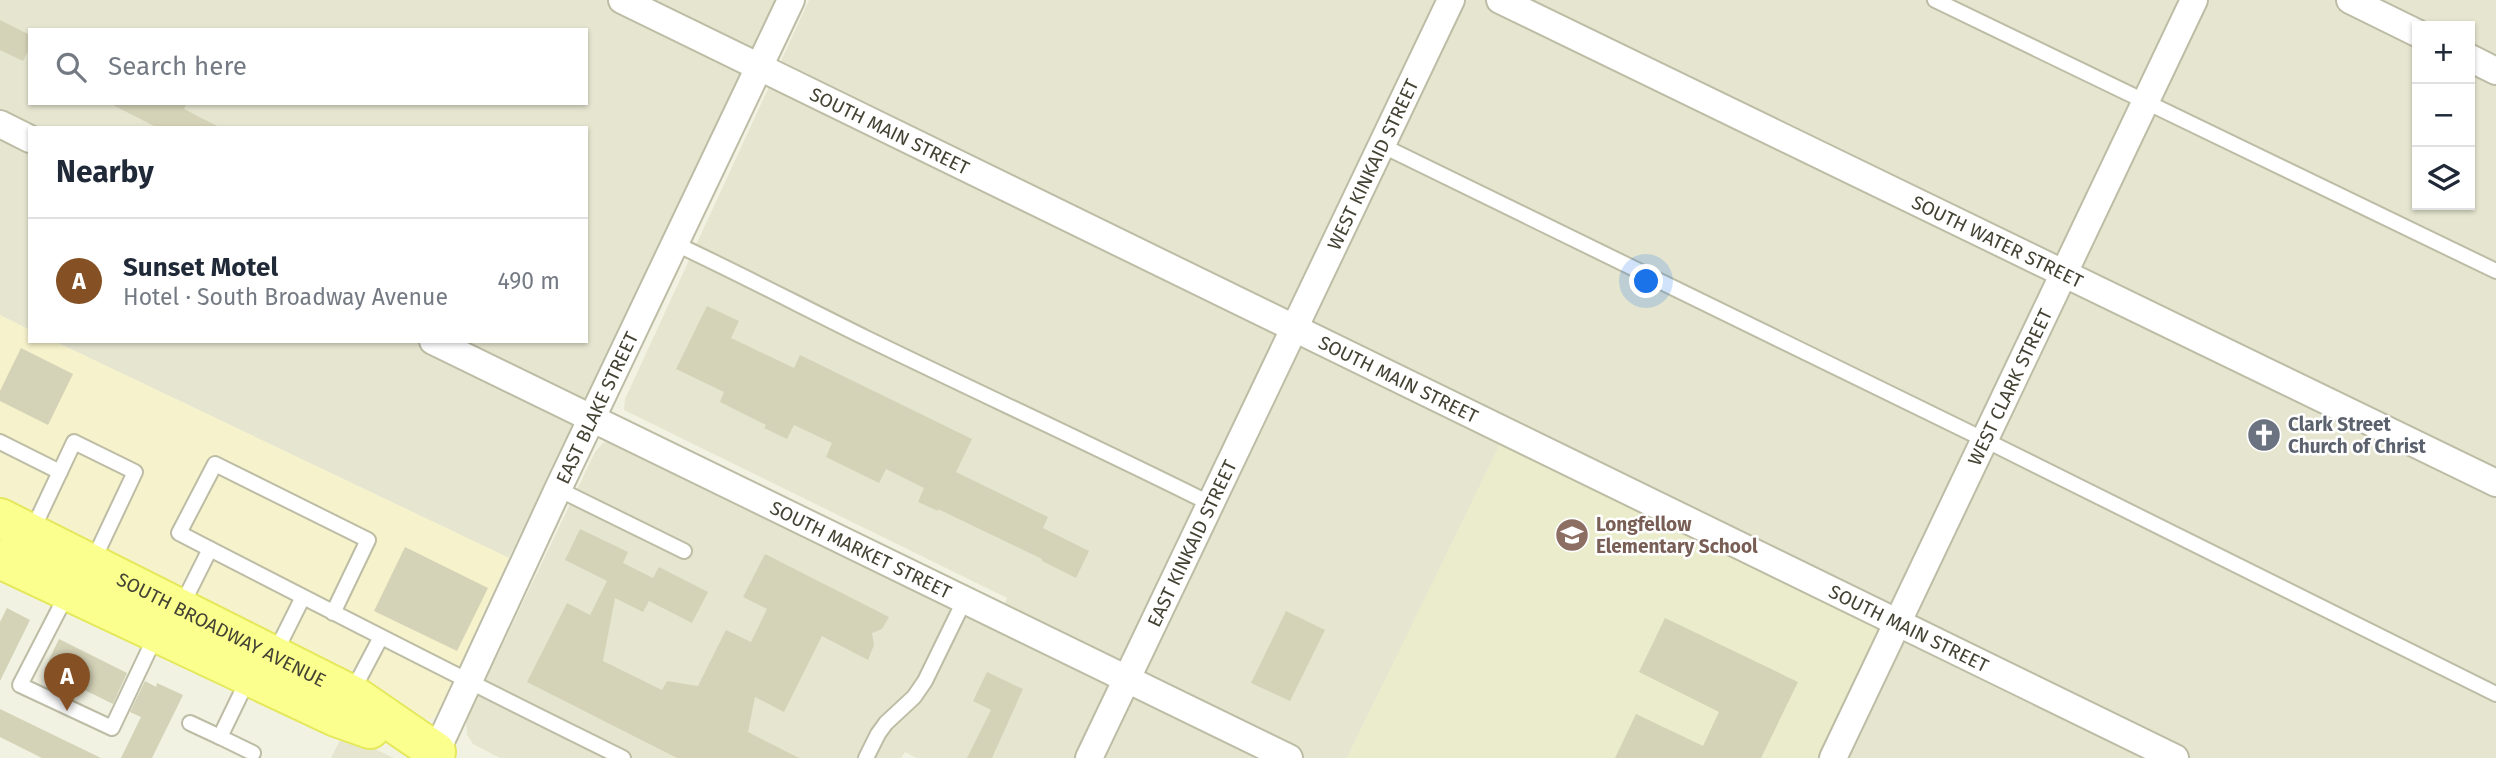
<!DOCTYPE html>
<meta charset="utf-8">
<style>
:root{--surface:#fff;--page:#f6f6f7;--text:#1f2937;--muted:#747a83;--line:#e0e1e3;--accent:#845024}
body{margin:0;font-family:"Fira Sans",sans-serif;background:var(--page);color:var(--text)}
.controls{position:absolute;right:21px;top:21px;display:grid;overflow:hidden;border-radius:0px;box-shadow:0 2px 5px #0004}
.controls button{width:63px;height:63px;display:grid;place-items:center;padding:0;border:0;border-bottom:2px solid var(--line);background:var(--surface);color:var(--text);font:35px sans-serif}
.you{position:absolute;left:1647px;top:282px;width:24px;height:24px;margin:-18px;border:5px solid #fff;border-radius:50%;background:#1a73e8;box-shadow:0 0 0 10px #1a73e833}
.badge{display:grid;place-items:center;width:46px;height:46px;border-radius:50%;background:var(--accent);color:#fff;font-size:23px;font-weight:700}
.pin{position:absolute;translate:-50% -58px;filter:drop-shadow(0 2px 4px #0008)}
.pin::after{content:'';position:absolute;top:37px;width:24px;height:21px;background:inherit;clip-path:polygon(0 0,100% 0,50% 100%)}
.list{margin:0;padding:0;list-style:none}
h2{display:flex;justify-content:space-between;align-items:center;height:91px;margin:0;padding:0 28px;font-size:30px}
h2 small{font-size:23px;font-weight:400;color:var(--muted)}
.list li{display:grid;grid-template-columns:46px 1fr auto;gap:21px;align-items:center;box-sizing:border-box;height:126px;padding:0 28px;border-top:2px solid var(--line)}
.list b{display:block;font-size:26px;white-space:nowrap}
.list p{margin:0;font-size:23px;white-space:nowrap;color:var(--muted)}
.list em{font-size:23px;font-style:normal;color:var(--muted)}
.icon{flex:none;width:38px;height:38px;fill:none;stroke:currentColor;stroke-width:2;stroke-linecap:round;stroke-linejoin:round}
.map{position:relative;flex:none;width:2496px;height:758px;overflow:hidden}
.search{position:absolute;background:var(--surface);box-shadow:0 2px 5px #0004;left:28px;top:28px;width:560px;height:77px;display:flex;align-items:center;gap:18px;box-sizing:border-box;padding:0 24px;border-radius:0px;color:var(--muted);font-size:26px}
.panel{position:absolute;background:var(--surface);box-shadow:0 2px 5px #0004;left:28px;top:126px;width:560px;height:217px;border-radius:0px}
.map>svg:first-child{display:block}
.residential{fill:#e6e6d0;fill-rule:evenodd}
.commercial{fill:#f6f2cb}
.education{fill:#eaeccb}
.building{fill:#d4d2b7}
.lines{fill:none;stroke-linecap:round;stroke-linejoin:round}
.lane-casing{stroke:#bdbca5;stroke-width:18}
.street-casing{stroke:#bdbca5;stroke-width:30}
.primary-casing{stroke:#e4e85a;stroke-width:42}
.lane{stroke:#fff;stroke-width:14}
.street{stroke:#fff;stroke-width:26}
.primary{stroke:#faff8e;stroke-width:38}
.labels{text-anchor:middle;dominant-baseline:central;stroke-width:5;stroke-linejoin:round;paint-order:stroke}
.street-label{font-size:19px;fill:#444233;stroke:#fff}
.worship-label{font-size:19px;font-weight:bold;fill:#5b616d;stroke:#fff;text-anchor:start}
.education-label{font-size:19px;font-weight:bold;fill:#785e54;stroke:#fff;text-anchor:start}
</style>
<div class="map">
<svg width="2496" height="758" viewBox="0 0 2496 758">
<rect width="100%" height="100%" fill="#f2f2e2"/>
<!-- residential -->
<g class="residential">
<path d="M0 0H776L509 558 54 341H586V128H30V330L0 315ZM30 30H586V103H30Z"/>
<path d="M809 0H2496V758H1818L1876 636 1501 444 1347 758H916L905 752 901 758H500L473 744 467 735 466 721 595 452 603 443 613 439 996 623 1007 598 624 410 625 399ZM2417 26H2470V205H2417Z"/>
<path d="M343 734 394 758H331Z"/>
</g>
<!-- commercial -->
<path class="commercial" d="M0 315 30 330V341H54L509 558 439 710 433 719H424L365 691 0 500Z"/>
<!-- education -->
<path class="education" d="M1500 444 1875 627 1877 636 1818 758H1347Z"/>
<!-- building -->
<g class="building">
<path d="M0 20 30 35V47L23 61 0 50Z"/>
<path d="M109 103H186L184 109 221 128H158Z"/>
<path d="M707 306 739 321 731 338 794 368 800 355 972 439 956 472 1048 517 1043 528 1089 551 1076 578 1042 561V559L938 509V511L918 502 924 488 886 469 879 483 826 457 832 443 794 425 787 439 764 428 766 425 720 402 724 392 676 369Z"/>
<path d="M21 348 73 374 48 425 0 401V391Z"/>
<path d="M580 529 628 552 623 563 653 578 659 567 708 592 692 623 649 601 643 612 615 598 603 661 662 690 667 681 698 686 726 630 751 642 767 609 743 597 765 554 889 617 882 629 872 633 874 645 868 660 822 636 784 712 755 697 748 732 799 758H677L527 682 567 603 590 615 607 581 565 560Z"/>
<path d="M405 547 488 588 457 651 374 611Z"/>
<path d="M7 608 30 620 0 681V622Z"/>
<path d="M1286 611 1325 630 1290 701 1251 683Z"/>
<path d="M1665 618 1798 682 1761 758H1615L1636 714 1703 746 1719 712 1639 672Z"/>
<path d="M59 639 127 673 113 704 44 670Z"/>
<path d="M987 672 1023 689 992 758H967L991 710 973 701Z"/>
<path d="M145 681 156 687 157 683 183 695 152 758H121L141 717 130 712Z"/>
<path d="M0 709 101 758H42L0 737Z"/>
</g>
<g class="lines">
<!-- lane casing -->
<g class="lane-casing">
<g id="lane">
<path d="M1935 0 2496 271"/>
<path d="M1381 145 1985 440 2496 694"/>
<path d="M676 244C740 274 803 307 866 338 981 394 1097 447 1211 504"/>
<path d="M0 442 60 472"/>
<path d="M558 489 684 551"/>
<path d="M32 531 74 442 135 472 92 563"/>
<path d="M68 592 20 685 112 728 156 635"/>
<path d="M181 607 210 549"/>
<path d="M333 613 368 540 215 464 179 533C326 609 474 685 623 758"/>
<path d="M274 655 303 597"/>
<path d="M249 677 220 737 253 753"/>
<path d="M352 692 381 637"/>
<path d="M190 723 220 737"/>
<path d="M866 758 878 734 886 723 914 697 925 681 965 599"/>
</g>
</g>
<!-- street casing -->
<g class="street-casing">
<g id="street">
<path id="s1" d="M622 0 2175 758"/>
<path id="s2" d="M1500 0 2496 483"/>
<path d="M2350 0 2417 33"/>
<path d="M2470 58 2496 71"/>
<path d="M0 124 30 139"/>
<path id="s3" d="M433 341 1289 758"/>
<path id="s4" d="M436 752 558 489 791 0"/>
<path id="s5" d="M1089 758 1451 0"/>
<path id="s6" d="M1833 758 2194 0"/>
</g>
</g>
<!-- primary casing -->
<g class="primary-casing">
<g id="primary">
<path id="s7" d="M0 518 356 697 436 752"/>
<path d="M0 559 336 717 370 729"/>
</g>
</g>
<!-- lane -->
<use href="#lane" class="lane"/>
<!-- street -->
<use href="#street" class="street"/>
<!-- primary -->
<use href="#primary" class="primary"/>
</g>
<!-- icons -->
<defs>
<g id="church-disc" transform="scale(1.75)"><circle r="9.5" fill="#6b7280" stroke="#fff"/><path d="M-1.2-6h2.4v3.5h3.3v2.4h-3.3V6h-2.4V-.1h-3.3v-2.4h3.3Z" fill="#fff"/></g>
<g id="school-disc" transform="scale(1.75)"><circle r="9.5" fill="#8d6e63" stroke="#fff"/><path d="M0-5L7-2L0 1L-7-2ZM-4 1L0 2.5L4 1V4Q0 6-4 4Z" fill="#fff"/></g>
</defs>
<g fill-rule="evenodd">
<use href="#church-disc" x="2264" y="435"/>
<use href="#school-disc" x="1572" y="535"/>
</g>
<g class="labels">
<!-- street labels -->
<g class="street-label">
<text stroke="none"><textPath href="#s1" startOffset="298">SOUTH MAIN STREET</textPath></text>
<text stroke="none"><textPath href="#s5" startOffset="658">WEST KINKAID STREET</textPath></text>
<text stroke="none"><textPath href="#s2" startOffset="553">SOUTH WATER STREET</textPath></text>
<text stroke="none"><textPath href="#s1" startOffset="864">SOUTH MAIN STREET</textPath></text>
<text stroke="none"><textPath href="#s6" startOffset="411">WEST CLARK STREET</textPath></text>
<text stroke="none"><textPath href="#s4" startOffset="380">EAST BLAKE STREET</textPath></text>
<text stroke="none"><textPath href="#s5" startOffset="238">EAST KINKAID STREET</textPath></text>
<text stroke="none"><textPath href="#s3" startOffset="476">SOUTH MARKET STREET</textPath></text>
<text stroke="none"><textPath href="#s1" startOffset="1432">SOUTH MAIN STREET</textPath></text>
<text stroke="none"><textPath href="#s7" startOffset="248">SOUTH BROADWAY AVENUE</textPath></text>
</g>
<!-- worship labels -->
<g class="worship-label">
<text x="2288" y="424">Clark Street<tspan x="2288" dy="22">Church of Christ</tspan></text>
</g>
<!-- education labels -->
<g class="education-label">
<text x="1596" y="524">Longfellow<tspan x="1596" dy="22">Elementary School</tspan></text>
</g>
</g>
</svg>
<div class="controls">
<button>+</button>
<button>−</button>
<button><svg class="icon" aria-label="layers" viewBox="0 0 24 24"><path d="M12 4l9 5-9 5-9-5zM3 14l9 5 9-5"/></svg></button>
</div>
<div class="you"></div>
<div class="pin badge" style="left:67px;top:711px">A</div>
<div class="search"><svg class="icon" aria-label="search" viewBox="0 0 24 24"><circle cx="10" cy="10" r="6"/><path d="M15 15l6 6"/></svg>Search here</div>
<section class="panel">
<h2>Nearby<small></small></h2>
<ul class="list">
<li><span class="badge">A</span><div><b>Sunset Motel</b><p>Hotel · South Broadway Avenue</p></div><em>490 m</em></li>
</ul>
</section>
</div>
